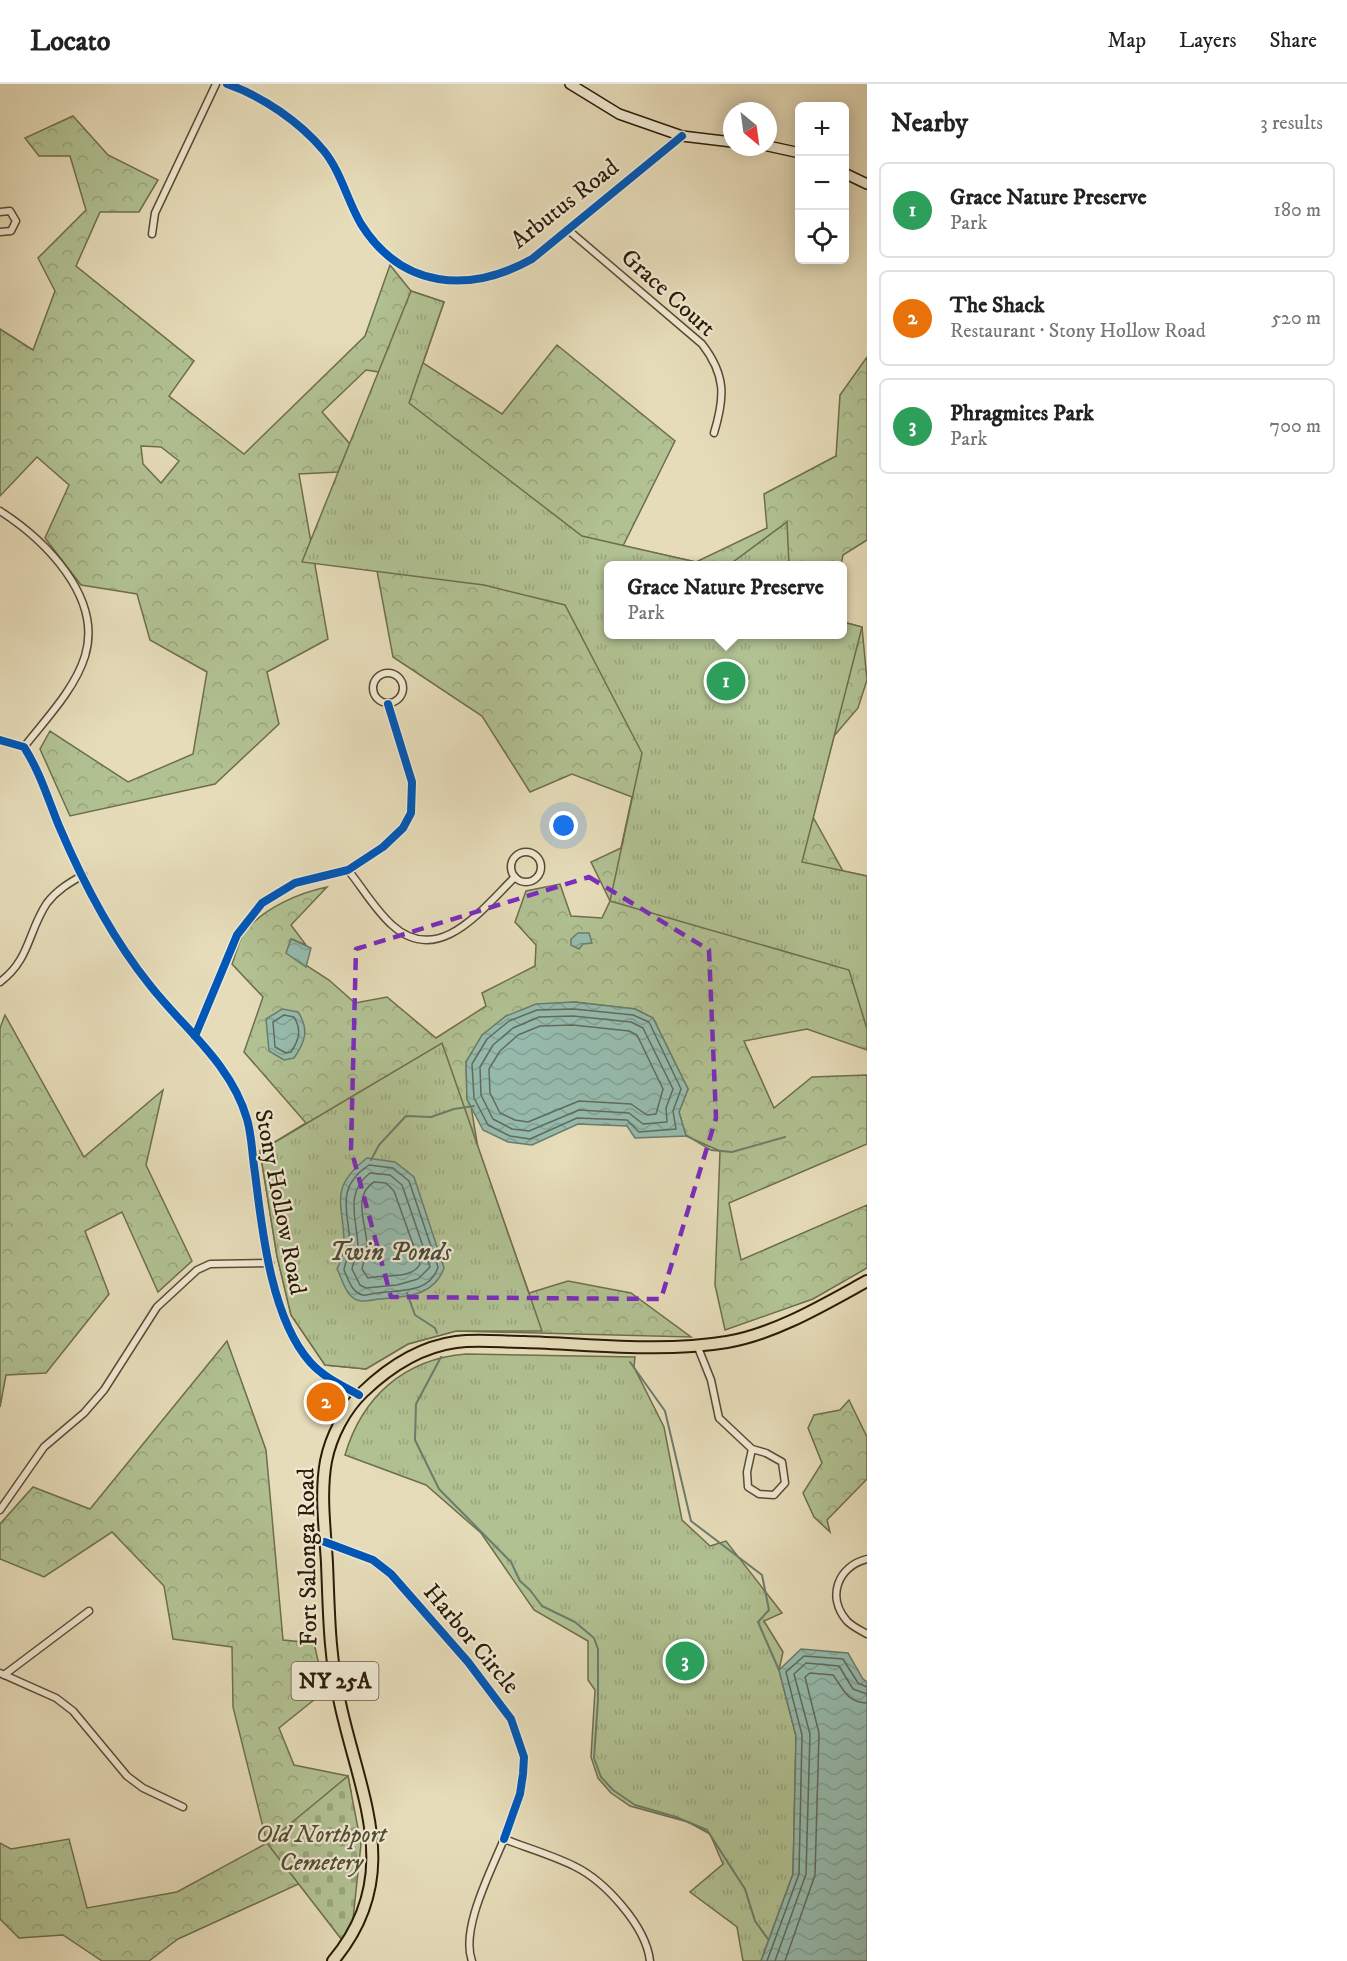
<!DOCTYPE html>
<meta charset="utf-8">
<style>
:root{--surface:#fff;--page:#f6f6f6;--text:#222;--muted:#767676;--line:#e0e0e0;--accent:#8f2418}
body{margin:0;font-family:"IM FELL DW Pica",serif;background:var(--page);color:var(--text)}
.controls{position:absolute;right:18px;top:18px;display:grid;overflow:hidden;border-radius:9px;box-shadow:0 3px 15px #0003}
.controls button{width:54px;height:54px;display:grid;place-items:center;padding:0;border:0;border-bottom:2px solid var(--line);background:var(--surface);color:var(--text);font:30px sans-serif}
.compass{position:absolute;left:723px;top:18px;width:54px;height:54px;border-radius:50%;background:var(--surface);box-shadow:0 3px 15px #0003;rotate:151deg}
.you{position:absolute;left:564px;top:742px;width:21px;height:21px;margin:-15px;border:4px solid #fff;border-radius:50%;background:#1a73e8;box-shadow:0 0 0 9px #1a73e833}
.badge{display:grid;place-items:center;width:39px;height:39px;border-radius:50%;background:var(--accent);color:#fff;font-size:20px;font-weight:700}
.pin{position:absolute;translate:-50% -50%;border:3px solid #fff;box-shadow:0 2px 6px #0006}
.popup{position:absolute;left:604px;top:477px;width:243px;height:78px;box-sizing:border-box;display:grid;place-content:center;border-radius:9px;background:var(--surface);filter:drop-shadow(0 2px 4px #0005);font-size:20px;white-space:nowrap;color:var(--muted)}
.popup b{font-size:22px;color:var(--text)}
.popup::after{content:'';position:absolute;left:50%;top:100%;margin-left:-12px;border:12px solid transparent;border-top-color:var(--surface)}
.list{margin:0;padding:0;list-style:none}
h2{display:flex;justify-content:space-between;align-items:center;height:78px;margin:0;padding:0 24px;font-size:26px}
h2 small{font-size:20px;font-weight:400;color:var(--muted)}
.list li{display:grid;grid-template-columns:39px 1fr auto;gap:18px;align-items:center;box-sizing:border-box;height:96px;margin:0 12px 12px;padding:0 12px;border:2px solid var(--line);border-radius:9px}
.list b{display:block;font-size:22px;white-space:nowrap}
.list p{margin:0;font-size:20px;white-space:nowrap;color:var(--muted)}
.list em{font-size:20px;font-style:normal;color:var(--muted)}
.icon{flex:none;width:33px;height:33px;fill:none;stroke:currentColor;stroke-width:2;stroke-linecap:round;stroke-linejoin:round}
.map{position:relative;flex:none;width:867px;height:1877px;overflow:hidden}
header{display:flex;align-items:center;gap:36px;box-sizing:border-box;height:84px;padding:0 30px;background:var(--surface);border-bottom:2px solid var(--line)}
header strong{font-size:28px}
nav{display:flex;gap:33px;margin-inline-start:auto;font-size:21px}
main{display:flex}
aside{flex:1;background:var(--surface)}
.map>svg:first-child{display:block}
.forest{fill:url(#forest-crowns);stroke:#6e6e4c;stroke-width:1.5;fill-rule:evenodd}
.cemetery{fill:url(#cemetery-stones);stroke:#6e6e4c;stroke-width:1.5}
.park{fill:url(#park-tufts);stroke:#6e6e4c;stroke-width:1.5}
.water{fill:url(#water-waves);stroke:#6b7c6c;stroke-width:1.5}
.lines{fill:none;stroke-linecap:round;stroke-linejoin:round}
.shore{stroke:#606c5b;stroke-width:1.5}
.stream{stroke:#6b7c6c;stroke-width:2}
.street-casing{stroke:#594b34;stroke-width:9}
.secondary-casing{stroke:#2a1b07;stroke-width:12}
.primary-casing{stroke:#2a1b07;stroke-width:14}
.street{stroke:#efe8d2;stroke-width:6}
.secondary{stroke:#efe8d2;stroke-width:9}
.primary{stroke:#e6dcb9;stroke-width:10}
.cycleway-casing{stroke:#efe8d2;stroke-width:11}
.cycleway{stroke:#0057b8;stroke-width:8}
.marked{fill:none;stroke:#7b2cbf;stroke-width:4.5;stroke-dasharray:12 8;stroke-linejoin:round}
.labels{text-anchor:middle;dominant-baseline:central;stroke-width:4.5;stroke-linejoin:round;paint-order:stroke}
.shield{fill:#efe8d2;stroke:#655844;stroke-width:1.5}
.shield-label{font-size:22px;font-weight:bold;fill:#2a1b07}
.street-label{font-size:24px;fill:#2a1b07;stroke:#efe8d2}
.park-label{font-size:24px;font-style:italic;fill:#524d31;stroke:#efe8d2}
.water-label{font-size:26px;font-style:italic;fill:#4a4b39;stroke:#efe8d2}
</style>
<header>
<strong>Locato</strong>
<nav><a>Map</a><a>Layers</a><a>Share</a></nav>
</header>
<main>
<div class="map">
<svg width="867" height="1877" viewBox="0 0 867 1877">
<defs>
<pattern id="forest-crowns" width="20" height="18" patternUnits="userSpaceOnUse" patternTransform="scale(1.5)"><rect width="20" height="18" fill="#b1c192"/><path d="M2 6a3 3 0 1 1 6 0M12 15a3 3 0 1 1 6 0" fill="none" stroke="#98a57c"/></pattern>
<pattern id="cemetery-stones" width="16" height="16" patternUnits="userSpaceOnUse" patternTransform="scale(1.5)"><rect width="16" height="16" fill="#b1c192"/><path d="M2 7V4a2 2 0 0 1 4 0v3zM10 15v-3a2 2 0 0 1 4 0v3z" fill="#98a57c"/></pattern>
<pattern id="park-tufts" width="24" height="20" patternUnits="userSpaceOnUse" patternTransform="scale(1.5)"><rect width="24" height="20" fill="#b1c192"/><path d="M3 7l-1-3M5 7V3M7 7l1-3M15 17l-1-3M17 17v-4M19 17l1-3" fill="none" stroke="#98a57c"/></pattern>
<pattern id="water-waves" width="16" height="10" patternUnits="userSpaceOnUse" patternTransform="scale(1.5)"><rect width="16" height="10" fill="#96bcaf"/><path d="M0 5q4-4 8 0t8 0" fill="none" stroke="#81a195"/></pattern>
</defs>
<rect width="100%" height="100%" fill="#e6dcb9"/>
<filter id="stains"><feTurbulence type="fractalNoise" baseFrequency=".00333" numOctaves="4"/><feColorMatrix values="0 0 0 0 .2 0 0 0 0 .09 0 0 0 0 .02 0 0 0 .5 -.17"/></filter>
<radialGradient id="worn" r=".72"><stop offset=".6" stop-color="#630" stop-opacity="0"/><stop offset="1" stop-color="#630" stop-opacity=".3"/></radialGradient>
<!-- forest -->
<g class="forest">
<path d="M73 32 108 71 158 96 139 128H100L76 182 194 277 169 312 244 370 365 252 390 181 411 207 444 218 423 279 502 330 557 261 675 357 623 462 696 478 767 444 764 410 836 372 840 311 867 273V456L843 471 841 481 609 482V550H843V538L862 543 867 596 858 624 834 652 813 733 843 787 867 792V966L807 945 744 957 774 1024 812 993 867 991V1060L729 1119 741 1176 867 1121V1184L813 1215 725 1246 715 1201 720 1067 686 1052 679 1028 688 1005 653 934 635 925 574 918 506 932 483 951 466 978 467 1015 471 1022 478 1064 529 1209 568 1197 631 1209 691 1253 456 1247 408 1260 366 1285 325 1281 291 1231 277 1172 260 1067 306 1039 244 968 263 913 232 880C236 870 239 854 246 846 266 823 299 809 327 803L291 841 306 861 291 855 287 869 329 896 355 919 387 913 436 954 486 922 482 909 535 882 536 861 515 838 526 807 560 800 571 832 602 834 610 817 591 778 621 764 632 713 572 690 530 708 482 632 393 573 377 487 464 362 408 319 379 288 366 286 322 328 350 360 338 388 299 390 328 555 267 588 279 640 215 700 70 732 40 665 50 647 128 698 193 670 207 588 150 556 137 510 81 501 45 454 69 401 37 373 0 412V245L33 266 55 207 38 174 86 126 70 72H39L25 54ZM141 362 161 363 179 377 161 399 143 380Z"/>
<path d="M5 931 84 1073 163 1006 146 1081 192 1177 158 1208 122 1128 85 1147 109 1210 46 1289 6 1291 0 1323V944Z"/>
<path d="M227 1257 266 1366 283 1556 314 1559 325 1607 279 1644 294 1681 348 1692 351 1708 303 1798 178 1855 149 1877H102L63 1851 19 1854 0 1835V1759L11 1765 69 1755 87 1824 177 1808 267 1759 233 1623 232 1563 173 1555 164 1502 112 1448 44 1493 0 1475V1440L33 1403 90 1425Z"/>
<path d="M849 1316 867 1353V1395L827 1436 830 1448 814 1433 803 1409 822 1379 808 1344 814 1331 840 1326Z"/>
</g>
<!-- cemetery -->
<path class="cemetery" d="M348 1692 361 1760 353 1835 342 1856 267 1759Z"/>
<!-- park -->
<g class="park">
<path d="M411 207 444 218 409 319 582 452 709 481 609 482V550H843V538L862 543 802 778 867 792V945L849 886 610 817 642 669 565 521 484 501 302 478Z"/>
<path d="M787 438 789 481H729Z"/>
<path d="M442 959 542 1247H456L408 1260 366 1285 325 1281 291 1231 277 1172 260 1067Z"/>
<path d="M466 1270 635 1273 634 1283 664 1343 682 1436 710 1462 726 1457 782 1529 764 1537 783 1568 779 1586 796 1652 793 1790 761 1877H743L737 1843 690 1808 723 1780 710 1750 688 1738 630 1722 611 1709 598 1694 591 1673 595 1606 588 1596V1557L534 1526 481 1449 426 1401 345 1371C362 1313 404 1275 466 1270Z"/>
</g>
<!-- water -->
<g class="water">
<path d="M578 849H589L592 859 583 860 579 865 571 861V855Z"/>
<path d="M291 855 311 864 306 883 286 869Z"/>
<path d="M574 918 635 925 653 934 688 1005 679 1028 686 1052 635 1054 627 1042 578 1040 532 1061 508 1058 483 1046 467 1015 466 978 482 951 506 932 536 920Z"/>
<path d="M282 925 298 928C309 945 306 957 294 974L284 976 269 967 266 935Z"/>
<path d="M367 1074 395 1078 414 1093 444 1184C434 1212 406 1213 380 1215 369 1216 359 1221 350 1211 344 1205 341 1192 337 1185 340 1178 344 1170 344 1162 345 1121 326 1106 367 1074Z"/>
<path d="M801 1565 848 1569 863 1595 867 1598V1877H761L793 1790 796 1652 779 1586Z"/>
</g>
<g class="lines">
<!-- shore -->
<g class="shore">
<path d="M574 925 633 931 649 938 681 1005 673 1027 676 1045 639 1048 627 1036 577 1034 530 1055 510 1052 488 1041 474 1014 472 980 487 955 509 937 537 926Z"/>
<path d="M284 931 294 933C302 946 299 956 291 968L286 969 275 963 273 938Z"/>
<path d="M573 932 631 938 643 944 673 1005 666 1024 667 1038 643 1040 629 1029 579 1026 529 1047 512 1045 493 1035 481 1011 480 983 493 961 513 944 539 933Z"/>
<path d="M573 941 629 947 637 951 663 1005 656 1030 647 1031 631 1020 579 1017 528 1038 515 1036 500 1029 490 1009 489 985 500 967 518 951 540 942Z"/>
<path d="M369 1081 393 1084 409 1097 438 1183C430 1210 398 1206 377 1209 373 1209 367 1212 363 1211 352 1209 348 1195 344 1186 345 1178 350 1170 350 1163 350 1129 333 1105 369 1081Z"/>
<path d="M370 1089 390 1091 402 1101 430 1183 418 1195 397 1201 366 1204 360 1201 352 1185C353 1178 358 1170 358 1163 357 1135 344 1109 370 1089Z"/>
<path d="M374 1098 386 1099 394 1107 420 1180C412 1196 383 1190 368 1194L362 1185C363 1179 366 1173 367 1166 369 1145 350 1113 374 1098Z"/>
<path d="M767 1877 799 1790 802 1651 786 1588 804 1572 843 1575 858 1599 867 1603"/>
<path d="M775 1877 806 1790 810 1650 794 1590 806 1579 839 1582 853 1605 867 1610"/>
<path d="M785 1877 815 1791 819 1649 805 1593 810 1589 833 1591C843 1604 847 1619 867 1619"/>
</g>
<!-- stream -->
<g class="stream">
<path d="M686 1051 711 1066 732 1068 785 1053"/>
<path d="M371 1076 379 1061 406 1032 431 1033 454 1025 474 1022"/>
<path d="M407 1209 415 1231 435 1244 437 1249"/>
<path d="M441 1273 416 1320 415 1356 439 1405 511 1478 520 1497 530 1506 542 1522 575 1538 594 1554 598 1565V1616L594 1674 601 1693 613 1706 635 1721 676 1733 707 1746 745 1805 755 1837 768 1855"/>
<path d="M630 1278 665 1327 691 1437 762 1491 769 1526 758 1538 779 1586"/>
</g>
<!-- street casing -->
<g class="street-casing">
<g id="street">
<path d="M227 0C262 12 300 38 324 67 341 88 347 116 361 140 402 205 469 210 532 175L682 52"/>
<path d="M0 128 10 127 16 137 11 147 0 148"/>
<path d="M567 145 702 260C726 291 725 313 714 349"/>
<path d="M152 150 155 129 216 0"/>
<path d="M0 427C45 456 103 513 85 572 75 605 45 636 24 663"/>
<circle cx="388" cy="604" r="15"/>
<path d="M0 656 24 663C40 688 48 715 59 742 82 796 112 854 149 900 183 944 231 979 247 1035 252 1052 252 1071 255 1089 262 1146 271 1234 310 1278 323 1293 343 1302 359 1311"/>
<circle cx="526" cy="783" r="15"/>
<path d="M348 786C362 803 375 826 392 841 439 884 483 824 515 793"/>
<path d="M0 898C30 876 28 847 47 819 57 806 69 799 83 791"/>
<path d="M195 952 237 851 262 819 295 799 348 786 383 763 403 744 411 729 412 698 388 620"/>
<path d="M697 1261 711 1296 719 1334 752 1365 766 1369 782 1378 785 1399 774 1411 759 1410 748 1403 747 1388 752 1365"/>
<path d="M0 1426 44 1363 84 1329 104 1306 157 1223 197 1186 210 1180 270 1179"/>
<path d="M326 1458 373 1476 391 1490 468 1578 511 1635 524 1673 523 1690 520 1710 504 1755"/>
<path d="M867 1475C838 1482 826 1513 847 1537 853 1543 860 1546 867 1550"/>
<path d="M0 1589 56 1614 73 1627 127 1692 143 1704 183 1723"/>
<path d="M4 1591 89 1527"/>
<path d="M472 1877C460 1845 492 1785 504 1755 527 1764 552 1771 574 1782 605 1797 646 1842 650 1877"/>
</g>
</g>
<!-- secondary casing -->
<g class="secondary-casing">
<g id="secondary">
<path d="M570 0 619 30 682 52 732 58"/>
<path d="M768 62 800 69"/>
<path d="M844 89 867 100"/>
</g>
</g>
<!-- primary casing -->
<g class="primary-casing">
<path id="primary" d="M333 1877C405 1791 360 1712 340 1619 329 1571 329 1528 327 1479 325 1445 320 1410 326 1377 331 1352 345 1325 363 1308 389 1283 419 1263 456 1258 478 1255 502 1258 524 1258 591 1260 661 1269 727 1258 775 1250 825 1220 867 1197"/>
</g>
<!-- street -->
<use href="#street" class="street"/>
<!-- secondary -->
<use href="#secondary" class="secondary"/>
<!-- primary -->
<use href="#primary" class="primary"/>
<!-- cycleway casing -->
<g class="cycleway-casing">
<g id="cycleway">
<path d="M227 0C262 12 300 38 324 67 341 88 347 116 361 140 402 205 469 210 532 175L682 52"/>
<path d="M0 656 24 663C40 688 48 715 59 742 82 796 112 854 149 900 183 944 231 979 247 1035 252 1052 252 1071 255 1089 262 1146 271 1234 310 1278 323 1293 343 1302 359 1311"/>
<path d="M195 952 237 851 262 819 295 799 348 786 383 763 403 744 411 729 412 698 388 620"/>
<path d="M325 1458 373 1476 391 1490 468 1578 511 1635 524 1673 523 1690 520 1710 504 1755"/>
</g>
</g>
<!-- cycleway -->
<use href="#cycleway" class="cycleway"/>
</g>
<!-- marked area -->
<path class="marked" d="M589 793 709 866 716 1034 661 1215 391 1213 351 1065 356 865Z"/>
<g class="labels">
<!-- shield labels -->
<rect class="shield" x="291.5" y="1578" width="87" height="38" rx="4.5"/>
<g class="shield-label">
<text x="335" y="1597">NY 25A</text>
</g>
<!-- street labels -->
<g class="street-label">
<text transform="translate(565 120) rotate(-38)">Arbutus Road</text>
<text transform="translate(668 209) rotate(42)">Grace Court</text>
<text transform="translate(280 1118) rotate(79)">Stony Hollow Road</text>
<text transform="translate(308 1473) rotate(-91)">Fort Salonga Road</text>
<text transform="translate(471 1555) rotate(50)">Harbor Circle</text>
</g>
<!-- park labels -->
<g class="park-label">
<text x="321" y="1751">Old Northport<tspan x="321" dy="28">Cemetery</tspan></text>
</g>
<!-- water labels -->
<g class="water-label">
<text x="390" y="1168">Twin Ponds</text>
</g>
</g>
<rect width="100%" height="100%" filter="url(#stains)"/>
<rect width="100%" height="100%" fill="url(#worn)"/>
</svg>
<div class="controls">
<button>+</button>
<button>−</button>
<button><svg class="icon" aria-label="locate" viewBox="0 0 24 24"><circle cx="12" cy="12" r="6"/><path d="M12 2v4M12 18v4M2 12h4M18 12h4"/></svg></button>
</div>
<svg class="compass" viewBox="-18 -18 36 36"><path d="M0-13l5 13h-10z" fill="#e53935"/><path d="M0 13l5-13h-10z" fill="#767676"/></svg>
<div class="you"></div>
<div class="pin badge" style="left:726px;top:597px;background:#2e9e5b">1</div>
<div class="popup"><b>Grace Nature Preserve</b>Park</div>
<div class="pin badge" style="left:326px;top:1318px;background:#e8710a">2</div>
<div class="pin badge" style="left:685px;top:1577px;background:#2e9e5b">3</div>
</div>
<aside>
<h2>Nearby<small>3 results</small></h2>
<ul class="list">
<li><span class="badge" style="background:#2e9e5b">1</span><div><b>Grace Nature Preserve</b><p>Park</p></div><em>180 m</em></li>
<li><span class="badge" style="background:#e8710a">2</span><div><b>The Shack</b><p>Restaurant · Stony Hollow Road</p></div><em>520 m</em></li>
<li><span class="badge" style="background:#2e9e5b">3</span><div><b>Phragmites Park</b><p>Park</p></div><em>700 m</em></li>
</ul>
</aside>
</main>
